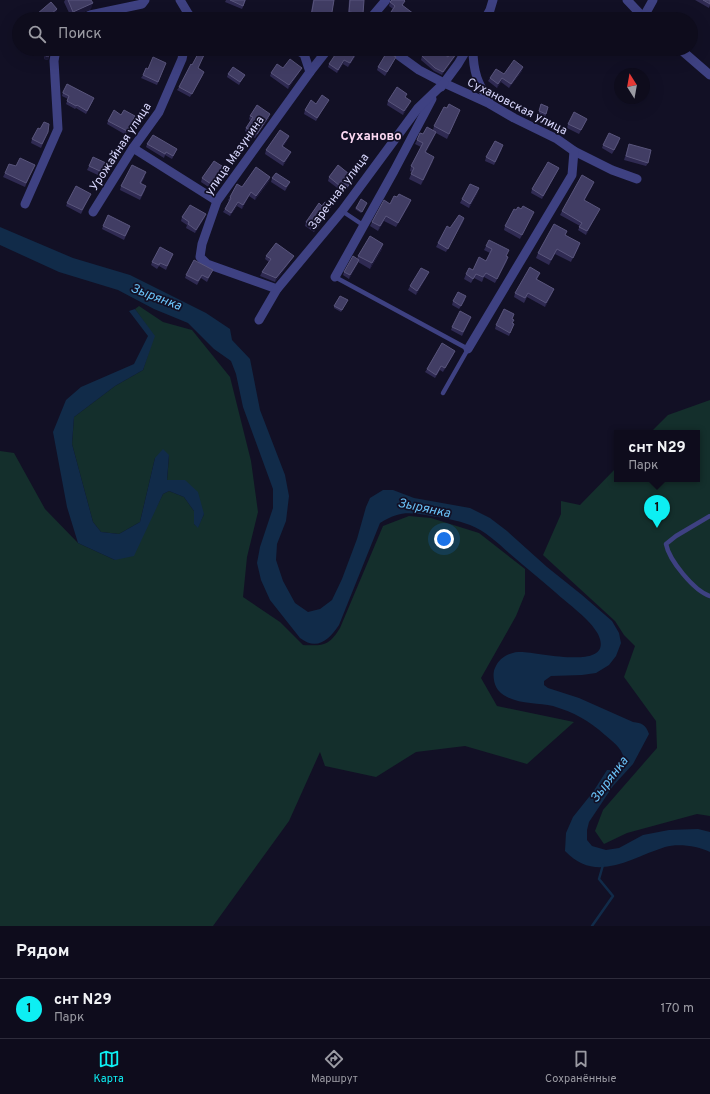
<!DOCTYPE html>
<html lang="ru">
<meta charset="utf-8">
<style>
:root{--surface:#0e0c1c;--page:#171525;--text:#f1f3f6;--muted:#9b9ba3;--line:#2e2c3b;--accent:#0deff3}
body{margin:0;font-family:Overpass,sans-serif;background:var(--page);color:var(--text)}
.compass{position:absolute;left:614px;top:68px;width:36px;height:36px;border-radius:50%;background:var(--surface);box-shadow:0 4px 16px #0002;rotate:349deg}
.you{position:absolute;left:444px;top:539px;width:14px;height:14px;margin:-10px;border:3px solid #fff;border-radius:50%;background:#1a73e8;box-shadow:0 0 0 6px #1a73e833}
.badge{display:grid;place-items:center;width:26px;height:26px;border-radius:50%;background:var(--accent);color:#111;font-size:13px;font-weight:700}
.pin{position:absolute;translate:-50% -33px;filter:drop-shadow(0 1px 2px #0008)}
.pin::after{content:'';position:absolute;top:21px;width:14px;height:12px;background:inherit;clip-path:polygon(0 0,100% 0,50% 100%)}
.popup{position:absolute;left:614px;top:430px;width:86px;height:52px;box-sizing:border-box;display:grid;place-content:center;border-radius:0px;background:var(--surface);filter:drop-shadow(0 1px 3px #0005);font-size:13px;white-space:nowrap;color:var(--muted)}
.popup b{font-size:15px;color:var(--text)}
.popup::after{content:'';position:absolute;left:50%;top:100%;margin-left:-8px;border:8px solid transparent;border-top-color:var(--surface)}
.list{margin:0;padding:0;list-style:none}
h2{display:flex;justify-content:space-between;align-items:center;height:52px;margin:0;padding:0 16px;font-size:17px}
h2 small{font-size:13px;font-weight:400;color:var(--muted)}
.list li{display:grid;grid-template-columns:26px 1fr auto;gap:12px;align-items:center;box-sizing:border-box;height:60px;padding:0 16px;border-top:1px solid var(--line)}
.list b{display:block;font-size:15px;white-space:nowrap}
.list p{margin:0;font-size:13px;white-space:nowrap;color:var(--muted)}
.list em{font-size:13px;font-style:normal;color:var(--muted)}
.icon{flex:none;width:22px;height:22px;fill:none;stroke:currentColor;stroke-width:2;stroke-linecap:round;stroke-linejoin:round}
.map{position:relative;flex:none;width:710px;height:926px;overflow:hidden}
.search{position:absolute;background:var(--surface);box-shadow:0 4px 16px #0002;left:12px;right:12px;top:12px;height:44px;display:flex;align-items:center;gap:10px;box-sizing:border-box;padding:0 14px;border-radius:22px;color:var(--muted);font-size:15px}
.sheet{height:112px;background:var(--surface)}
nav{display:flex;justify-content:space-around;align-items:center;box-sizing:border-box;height:56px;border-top:1px solid var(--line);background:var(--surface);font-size:11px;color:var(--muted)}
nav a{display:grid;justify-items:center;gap:2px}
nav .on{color:var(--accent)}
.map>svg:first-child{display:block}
.green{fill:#142f2c}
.water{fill:#112b49}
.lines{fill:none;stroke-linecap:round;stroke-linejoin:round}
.stream{stroke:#112b49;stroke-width:2.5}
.service{stroke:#3e4182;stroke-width:4.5}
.minor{stroke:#3e4182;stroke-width:9}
.wall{fill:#2f2a52}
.shaded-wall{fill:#1c1838}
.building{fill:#413d64;stroke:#59557c}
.labels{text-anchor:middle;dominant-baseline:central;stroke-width:3.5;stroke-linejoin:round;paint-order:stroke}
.street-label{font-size:12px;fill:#d8d7fd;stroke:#121025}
.neighbourhood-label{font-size:13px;font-weight:bold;fill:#fdd9f3;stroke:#121025}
.water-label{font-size:13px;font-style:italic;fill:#6ac2f7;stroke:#121025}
</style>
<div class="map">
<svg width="710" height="926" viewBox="0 0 710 926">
<rect width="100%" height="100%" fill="#121025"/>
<!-- green -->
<g class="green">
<path d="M139 306 163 322 192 330 230 377 251 461 258 512 247 557 243 597 280 622 303 645C323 646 329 646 340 628L383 526 409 516 431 518 479 533 525 569V594L516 616 481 678 497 706 574 722 527 764 465 746 416 752 376 777 325 766 320 752 289 821 213 926H0V451L14 453 45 509 78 543 115 560 157 506 163 494 169 491 184 497 194 511V524L198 527 204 514 167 481 169 455 155 458 140 522 119 534 101 532 93 522 72 444 74 417 115 386 143 370 154 336 135 309Z"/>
<path d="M710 400V816L697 814 627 833 604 844 595 831 603 810 657 748 656 721 624 677 635 646 624 635 615 621 543 555 561 514V501L580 505 617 467V479H697V433H650L668 415Z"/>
</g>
<!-- water -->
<g class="water">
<path d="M0 227 73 258 130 275 206 313 230 329 232 340 250 359 260 410 285 475 289 496 286 521 277 544 276 560 283 581 295 603 308 612 320 609 332 600 342 579 357 539 366 507 370 498 383 490H393L414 498 470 508 490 518 507 531 547 567 582 595 612 621 619 633 621 643 616 656 609 665 596 673 582 675 551 676 544 681V685L548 688 579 698 633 722C642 723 646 725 649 734L633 764 613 786 589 822 587 830V840L592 846 606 850 619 848 643 835 669 830 698 829 710 832V852C698 846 678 843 665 847 630 858 596 884 565 851L566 833 573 817 593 792 607 770H613L618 767 624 758C621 747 613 742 605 735 590 721 573 712 553 706 536 702 511 705 498 690 494 685 492 674 495 668 499 658 508 653 518 652 533 650 617 674 598 634 590 619 568 604 555 592 540 579 524 566 509 553 497 542 485 531 470 525 457 520 444 518 431 516 409 512 399 511 380 523L339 625C329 640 317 651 300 638L270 600 261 580 257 563 260 547 273 508V489L243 407 236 374 231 361 214 349 188 323 154 309 118 290 59 272 0 245Z"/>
<path d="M135 309 155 336 143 370 115 386 74 417 72 444 93 522 101 532 119 534 140 522 155 458 163 449 169 455 167 480H185L198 492 204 514 198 528 194 524V511L184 497 169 491 163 494 134 556 115 560 78 543 67 507 53 432 66 400 81 387 134 364 148 336 129 311Z"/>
</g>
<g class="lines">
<!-- stream -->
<path class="stream" d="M592 926 613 896 599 879 603 865"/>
<!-- service -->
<g class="service">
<path d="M342 211 363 225"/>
<path d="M335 277 468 349 443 393"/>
<path d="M710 516 676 536 666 544C669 560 694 591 710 596"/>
</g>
<!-- minor -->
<g class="minor">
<path d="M180 0 189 15 197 19"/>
<path d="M627 0 645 19"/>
<path d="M643 18 653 0"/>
<path d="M82 19 90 15 142 4 145 0"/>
<path d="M370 19 386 0"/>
<path d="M485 19 490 10 493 0"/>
<path d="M295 49 304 54 310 72"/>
<path d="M390 49 419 70 444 83 490 104 514 118 557 139 574 151 612 170 637 179"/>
<path d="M473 49C473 73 478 83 490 104"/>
<path d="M680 49 710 75"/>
<path d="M441 87 458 64 467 49"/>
<path d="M133 148 217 201"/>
<path d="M25 204 58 129 54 61 56 49"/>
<path d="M93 212 133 148 159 112 182 59 184 49"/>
<path d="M335 277 394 171 432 99"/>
<path d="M277 289 207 264 200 257 202 244 217 201 310 72 328 49"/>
<path d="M259 320 277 289 342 211 418 108 444 83"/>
<path d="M468 349 572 175 574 151"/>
</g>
</g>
<!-- wall -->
<g class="wall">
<path d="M65 0H91V9L71 17 64 2Z"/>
<path d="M226 0H246L242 9 225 2Z"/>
<path d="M313 0H334L331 19H310Z"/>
<path d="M349 0H364L363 14 361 17 348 16Z"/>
<path d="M695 0H710V5L709 8Z"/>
<path d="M390 2 404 5 387 18 393 9 389 6Z"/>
<path d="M57 9 56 12 48 19H37L35 17 37 14Z"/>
<path d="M33 49H50L49 56 48 60 44 59 45 54 33 53Z"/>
<path d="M456 54 455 57 442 75 434 71 421 60 422 56 448 57Z"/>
<path d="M204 55 198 68 203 75 190 97 177 90 179 87 192 65Z"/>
<path d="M355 57 348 67 343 64 337 73 328 67 329 64Z"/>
<path d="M394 61 385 76 377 70 378 67Z"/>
<path d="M166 63 157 85 141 78 143 75 148 69Z"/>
<path d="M300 71 288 89 270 76 271 73Z"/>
<path d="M522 71 509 88 501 82 497 88 488 81 490 78 504 74Z"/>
<path d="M228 74 245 75 243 78 239 85 227 77Z"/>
<path d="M63 92 93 101 86 114 76 108 75 109 66 104 68 99 62 96Z"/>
<path d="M405 98 409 105 403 115 387 105 388 101Z"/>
<path d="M329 100 327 103 316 121 304 114 305 110 316 104Z"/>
<path d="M541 104 548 107 545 118 538 115Z"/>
<path d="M121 115 134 120 126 135 107 124 108 121Z"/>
<path d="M458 115 447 139 436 133 426 152 433 161 421 185 409 179 412 172 410 171 411 166 421 147 415 144 417 140 423 134 433 130 434 126Z"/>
<path d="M250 116 269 118 255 138 245 131 246 128 251 121 249 119Z"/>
<path d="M587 119 579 134 567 128 568 124Z"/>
<path d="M48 132 41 148 31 143 32 139Z"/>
<path d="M289 136 288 139 283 147 289 156 283 166 265 154 266 150Z"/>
<path d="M619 142 612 154 602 148 603 145Z"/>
<path d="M147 144 177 149 172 159 165 155 164 158 146 147Z"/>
<path d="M628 147 648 163 646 166 624 160Z"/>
<path d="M502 149 494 165 485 161 486 157Z"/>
<path d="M106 163 100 176 87 170 89 166Z"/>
<path d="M16 166 33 168 25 187 3 177 5 173Z"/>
<path d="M559 168 557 172 542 199 531 193 532 189Z"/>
<path d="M224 172 213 190 201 182 202 178Z"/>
<path d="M145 176 141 184 145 190 140 200 120 190 121 186Z"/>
<path d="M270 177 269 181 255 200 249 196 242 209 237 206 230 216 223 212 225 209 229 201 228 200 230 197 242 187Z"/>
<path d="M329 177 353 181 344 193 328 181Z"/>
<path d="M272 178 290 182 288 186 285 191 271 182Z"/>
<path d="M593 185 584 201 598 212 586 235 578 230 580 226 560 215 562 211Z"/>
<path d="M478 192 469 208 460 203 462 199Z"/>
<path d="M91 194 81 214 66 206 67 203Z"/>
<path d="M397 197 411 200 409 205 396 227 384 221 378 231 370 226 372 222Z"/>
<path d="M366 205 361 213 355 209 356 208Z"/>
<path d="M322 206 330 209 314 232 305 226 306 222Z"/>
<path d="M516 210 532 216 520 239 504 230 505 226Z"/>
<path d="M182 217H205L195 233 186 228 187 225 181 221Z"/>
<path d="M464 218 463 222 446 252 436 247 438 243Z"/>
<path d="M103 226 129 229 124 240 102 229Z"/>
<path d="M567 231 565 235 580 243 571 262 555 254 549 265 536 258 538 253Z"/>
<path d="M486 246 507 256V261L495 283 484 277 482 282 474 278 471 283 464 279 466 274 486 261 490 253 484 250Z"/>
<path d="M382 249 370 269 358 262 349 279 343 275 344 272 357 259 358 256Z"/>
<path d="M173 254 166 270 159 266 157 269 151 265 152 262Z"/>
<path d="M266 256H294L292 259 275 282 260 276 262 272 269 262 265 259Z"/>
<path d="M540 273 537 280 554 289 552 294 545 307 527 297 524 303 514 297 515 293Z"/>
<path d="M211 274 207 282 201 278 197 285 185 278 186 275Z"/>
<path d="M427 276 416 295 408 290 410 286Z"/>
<path d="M348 300 341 312 334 308V306Z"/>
<path d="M465 300 459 309 452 305 453 301Z"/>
<path d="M512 319 513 323 514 324 509 336 495 329 496 325Z"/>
<path d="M470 320 462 336 451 330 452 327Z"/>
<path d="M454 354 443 372 440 370 435 378 425 372 427 369Z"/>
</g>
<!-- shaded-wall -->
<g class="shaded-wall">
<path d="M93 3 91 9 71 17 73 12Z"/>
<path d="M57 9 56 12 48 19H45Z"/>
<path d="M349 12 363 14 361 17 348 16Z"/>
<path d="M311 16 331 18V19H310Z"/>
<path d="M34 49 46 50 45 54 33 53Z"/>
<path d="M356 53 355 57 348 67 350 63Z"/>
<path d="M456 54 455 57 442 75 443 72Z"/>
<path d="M46 56H49L48 60 44 59Z"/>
<path d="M344 60 343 64 337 73 338 70Z"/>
<path d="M523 67 522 71 509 88 511 84Z"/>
<path d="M302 68 288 89 289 85Z"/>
<path d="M502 78 501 82 497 88 498 84Z"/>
<path d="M411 101 409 105 403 115 404 111Z"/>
<path d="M270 114 269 118 255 138 257 134Z"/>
<path d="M135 116 134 120 126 135 127 131Z"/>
<path d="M436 132 434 137 424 157 425 152Z"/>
<path d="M289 136 288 139 281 150 282 146Z"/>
<path d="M291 152 289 156 283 166 284 162Z"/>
<path d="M434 157 433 161 421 185 423 180Z"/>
<path d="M225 168 224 172 213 190 214 186Z"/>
<path d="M559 168 557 172 542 199 543 196Z"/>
<path d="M270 177 269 181 255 200 256 196Z"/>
<path d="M354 178 353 181 344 193 345 190Z"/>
<path d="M594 182 593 185 583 204 584 200Z"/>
<path d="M479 188 478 192 469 208 470 204Z"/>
<path d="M251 192 249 196 242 209 243 205Z"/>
<path d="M411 200 409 205 396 227 398 223Z"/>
<path d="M238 202 237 206 230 216 231 213Z"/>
<path d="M331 206 330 209 314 232 316 229Z"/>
<path d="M600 209 598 212 586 235 587 231Z"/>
<path d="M206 214 205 217 195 233 196 230Z"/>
<path d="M386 216 384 221 378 231 380 226Z"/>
<path d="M464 218 463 222 446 252 448 249Z"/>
<path d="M580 243 579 248 571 262 573 258Z"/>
<path d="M383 244 382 249 370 269 372 263Z"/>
<path d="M557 249 555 254 549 265 551 260Z"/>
<path d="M294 256 292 259 275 282 276 278Z"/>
<path d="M508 257 507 261 495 283Z"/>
<path d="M359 260 358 264 349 279 350 275Z"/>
<path d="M429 272 427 276 416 295 417 291Z"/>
<path d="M554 289 552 294 545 307 546 303Z"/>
<path d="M455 351 454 354 443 372 445 368Z"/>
</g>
<!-- building -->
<g class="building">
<path d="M68 0H91L93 3 73 12Z"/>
<path d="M230 0H245L243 6Z"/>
<path d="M314 0H334L331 18 311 16Z"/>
<path d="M350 0H364L363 14 349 12Z"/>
<path d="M392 0H404L405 1 402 5 418 17 417 19H375L381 14 387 18 395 6 390 2Z"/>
<path d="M703 0H710V4Z"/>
<path d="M51 2 57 9 45 19H41L37 14Z"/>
<path d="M34 49H50L49 56H46V50Z"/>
<path d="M339 49H350L356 53 350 63 344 60 338 70 329 64Z"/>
<path d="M428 49H437L448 57 451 51 456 54 443 72 435 68 422 56Z"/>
<path d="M199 52 204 55 198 68 204 72 192 94 179 87 191 64 192 65Z"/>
<path d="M387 52 396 57 387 72 378 67Z"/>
<path d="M153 57 166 63 158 82 143 75 146 68 148 69Z"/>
<path d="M290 59 302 68 289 85 271 73 277 64 283 68Z"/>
<path d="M514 60 523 67 511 84 502 78 498 84 490 78 496 69 504 74Z"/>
<path d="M233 67 245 75 240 82 228 74Z"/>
<path d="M67 84 94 98 87 111 77 105 76 106 67 101 69 96 63 93V92Z"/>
<path d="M397 87 407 94 405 97 411 101 404 111 388 101Z"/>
<path d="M322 95 329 100 317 118 305 110 311 100 316 104Z"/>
<path d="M449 104 460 110 449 134 434 126 444 107 447 108Z"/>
<path d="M541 104 548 107 546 114 539 111Z"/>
<path d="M257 105 270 114 257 134 246 128 253 117 250 116Z"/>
<path d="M114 110 121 115 124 110 135 116 127 131 108 121Z"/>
<path d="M574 112 587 119 581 130 568 124Z"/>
<path d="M44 122 49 124 48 132 42 144 32 139 38 128 40 129Z"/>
<path d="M427 127 436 132 425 152 434 157 423 180 411 174 414 168 411 166 423 143 417 140 420 133 423 134Z"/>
<path d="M280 130 289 136 282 146 291 152 284 162 266 150Z"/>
<path d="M609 133 620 138 614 150 603 145Z"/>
<path d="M153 135 177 149 173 156 166 152 165 154 147 144Z"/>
<path d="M495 141 503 145 495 162 486 157Z"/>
<path d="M629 144 651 150 648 163 626 156Z"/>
<path d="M93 157 106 163 102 172 89 166Z"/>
<path d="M20 158 35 165 26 183 5 173 9 164 16 166Z"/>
<path d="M214 161 225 168 214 186 202 178Z"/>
<path d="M548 162 559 168 543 196 532 189Z"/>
<path d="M132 165 146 172 140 183 146 186 141 196 121 186Z"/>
<path d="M338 165 354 178 345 190 329 177Z"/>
<path d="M256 167 270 177 256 196 251 192 243 205 238 202 231 213 225 209 231 198 230 197 237 184 242 187Z"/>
<path d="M276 173 290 182 286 187 272 178Z"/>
<path d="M582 175 594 182 584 200 600 209 587 231 579 227 582 223 562 211Z"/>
<path d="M470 184 479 188 470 204 462 199Z"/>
<path d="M76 186 91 194 82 210 67 203Z"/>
<path d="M399 194 411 200 398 223 386 216 380 226 372 222 384 200 390 204 394 196 397 197Z"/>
<path d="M361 199 367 203 362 212 356 208Z"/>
<path d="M325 202 331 206 316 229 306 222 319 203 322 206Z"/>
<path d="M190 205 206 214 196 230 188 224 189 222 182 217Z"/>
<path d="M523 206 534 212 522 235 505 226 514 209 516 210 518 207 521 209Z"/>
<path d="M108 215 130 226 125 236 103 226Z"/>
<path d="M459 215 464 218 448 249 438 243 447 226 450 228Z"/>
<path d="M554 224 567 231 565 235 580 243 573 258 557 249 551 260 538 253Z"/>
<path d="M370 236 383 244 372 263 358 256Z"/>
<path d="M489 240 509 250 506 256 508 257 497 279 486 273 483 277 476 274 473 279 466 274 469 268 473 270 479 257 486 261 492 249 486 246Z"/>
<path d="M276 243 294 256 276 278 262 272 271 259 266 256Z"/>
<path d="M160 247 173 254 167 266 160 263 159 265 152 262Z"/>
<path d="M353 256 359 260 350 275 344 272Z"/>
<path d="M194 260 213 270 208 278 202 275 198 281 186 275Z"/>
<path d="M530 267 540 273 536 279 554 289 546 303 528 293 525 298 515 293Z"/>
<path d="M421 268 429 272 417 291 410 286Z"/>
<path d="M458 292 466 296 461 306 453 301Z"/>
<path d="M340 296 348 300 342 310 334 306Z"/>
<path d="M504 309 514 314 512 319 514 320 512 323 514 324 510 333 496 325Z"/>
<path d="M460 311 471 317 463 332 452 327Z"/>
<path d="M442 343 455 351 445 368 441 366 436 375 427 369Z"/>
</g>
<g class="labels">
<!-- street labels -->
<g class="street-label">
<text transform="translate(517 107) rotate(27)">Сухановская улица</text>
<text transform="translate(121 147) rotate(-57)">Урожайная улица</text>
<text transform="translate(235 156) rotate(-55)">улица Мазунина</text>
<text transform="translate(339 192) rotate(-53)">Заречная улица</text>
</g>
<!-- neighbourhood labels -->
<g class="neighbourhood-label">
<text x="371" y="137">Суханово</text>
</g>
<!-- water labels -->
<g class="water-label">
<text transform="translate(156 298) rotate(21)">Зырянка</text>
<text transform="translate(424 509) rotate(12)">Зырянка</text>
<text transform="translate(610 780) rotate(-53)">Зырянка</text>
</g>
</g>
</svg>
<svg class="compass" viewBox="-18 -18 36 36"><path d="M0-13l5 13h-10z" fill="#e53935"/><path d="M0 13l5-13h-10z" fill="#9b9ba3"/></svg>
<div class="you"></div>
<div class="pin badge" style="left:657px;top:528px">1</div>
<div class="popup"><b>снт N29</b>Парк</div>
<div class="search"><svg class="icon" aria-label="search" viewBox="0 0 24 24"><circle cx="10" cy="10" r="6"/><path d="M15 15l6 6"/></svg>Поиск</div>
</div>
<section class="sheet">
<h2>Рядом<small></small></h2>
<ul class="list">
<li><span class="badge">1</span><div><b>снт N29</b><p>Парк</p></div><em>170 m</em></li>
</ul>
</section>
<nav>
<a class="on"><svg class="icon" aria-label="map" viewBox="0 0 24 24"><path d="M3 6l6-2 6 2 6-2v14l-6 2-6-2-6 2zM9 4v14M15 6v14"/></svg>Карта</a>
<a><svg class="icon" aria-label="directions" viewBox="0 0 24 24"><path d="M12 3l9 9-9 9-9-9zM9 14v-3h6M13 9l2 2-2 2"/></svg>Маршрут</a>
<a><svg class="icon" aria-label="saved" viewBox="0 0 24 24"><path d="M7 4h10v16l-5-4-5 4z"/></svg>Сохранённые</a>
</nav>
